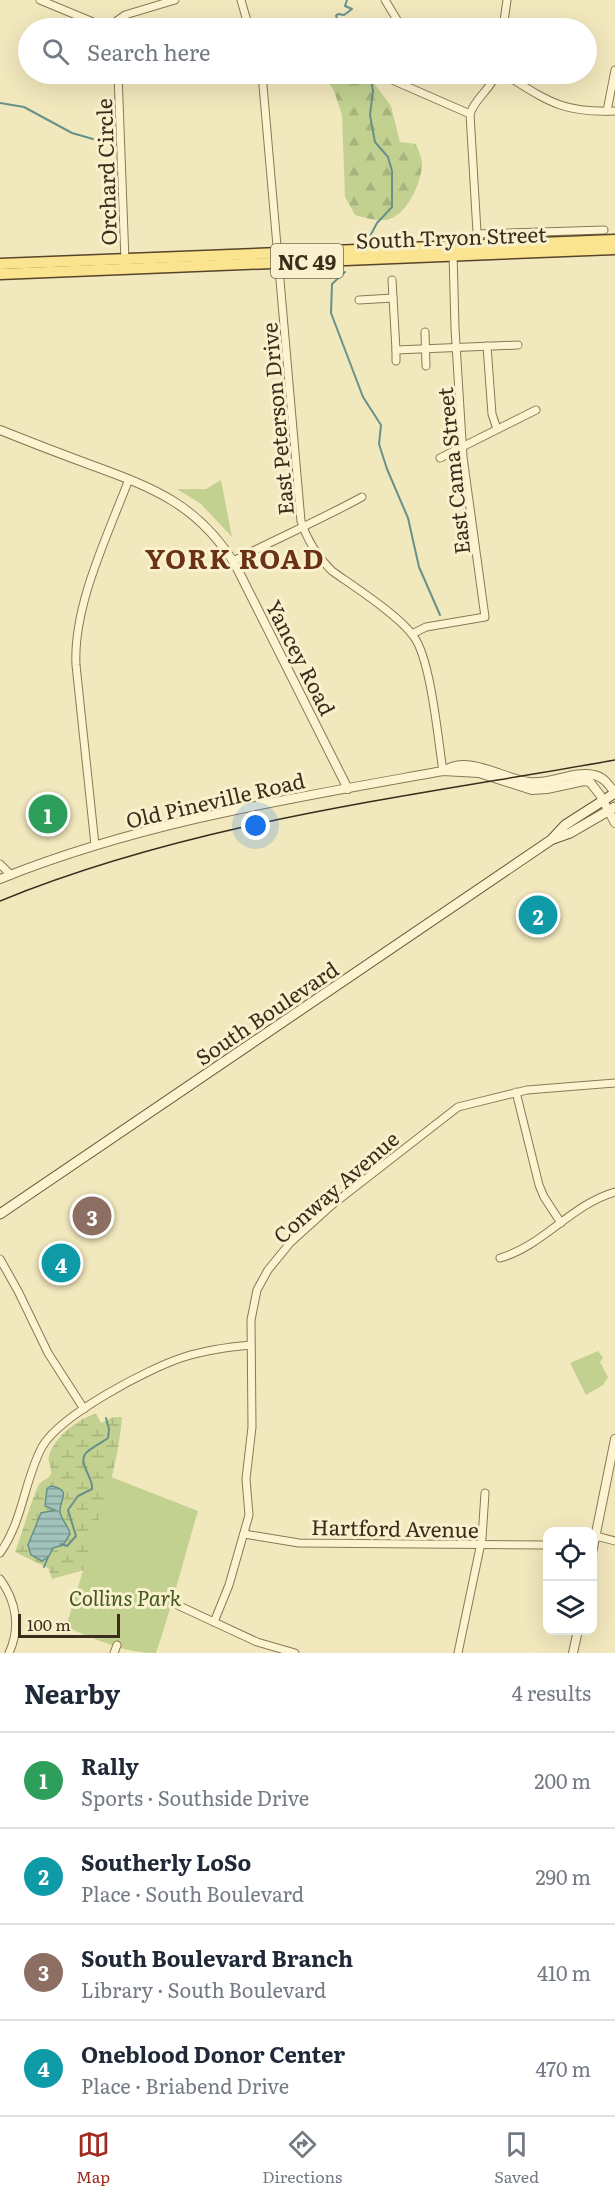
<!DOCTYPE html>
<meta charset="utf-8">
<style>
:root{--surface:#fff;--page:#f6f6f7;--text:#1f2937;--muted:#747a83;--line:#e0e1e3;--accent:#a02c1f}
body{margin:0;font-family:Literata,serif;background:var(--page);color:var(--text)}
.controls{position:absolute;right:18px;bottom:18px;display:grid;overflow:hidden;border-radius:12px;box-shadow:0 6px 24px #0002}
.controls button{width:54px;height:54px;display:grid;place-items:center;padding:0;border:0;border-bottom:2px solid var(--line);background:var(--surface);color:var(--text);font:30px sans-serif}
.scale{position:absolute;left:18px;bottom:15px;width:102px;box-sizing:border-box;padding-left:6px;border:3px solid #392d1b;border-top:0;font-size:16px;line-height:21px;white-space:nowrap;color:#392d1b;-webkit-text-stroke:4px #f9f1cd;paint-order:stroke}
.you{position:absolute;left:256px;top:826px;width:21px;height:21px;margin:-15px;border:4px solid #fff;border-radius:50%;background:#1a73e8;box-shadow:0 0 0 9px #1a73e833}
.badge{display:grid;place-items:center;width:39px;height:39px;border-radius:50%;background:var(--accent);color:#fff;font-size:20px;font-weight:700}
.pin{position:absolute;translate:-50% -50%;border:3px solid #fff;box-shadow:0 2px 6px #0006}
.list{margin:0;padding:0;list-style:none}
h2{display:flex;justify-content:space-between;align-items:center;height:78px;margin:0;padding:0 24px;font-size:26px}
h2 small{font-size:20px;font-weight:400;color:var(--muted)}
.list li{display:grid;grid-template-columns:39px 1fr auto;gap:18px;align-items:center;box-sizing:border-box;height:96px;padding:0 24px;border-top:2px solid var(--line)}
.list b{display:block;font-size:22px;white-space:nowrap}
.list p{margin:0;font-size:20px;white-space:nowrap;color:var(--muted)}
.list em{font-size:20px;font-style:normal;color:var(--muted)}
.icon{flex:none;width:33px;height:33px;fill:none;stroke:currentColor;stroke-width:2;stroke-linecap:round;stroke-linejoin:round}
.map{position:relative;flex:none;width:615px;height:1653px;overflow:hidden}
.search{position:absolute;background:var(--surface);box-shadow:0 6px 24px #0002;left:18px;right:18px;top:18px;height:66px;display:flex;align-items:center;gap:15px;box-sizing:border-box;padding:0 21px;border-radius:33px;color:var(--muted);font-size:22px}
.sheet{height:462px;background:var(--surface)}
nav{display:flex;justify-content:space-around;align-items:center;box-sizing:border-box;height:84px;border-top:2px solid var(--line);background:var(--surface);font-size:16px;color:var(--muted)}
nav a{display:grid;justify-items:center;gap:3px}
nav .on{color:var(--accent)}
.map>svg:first-child{display:block}
.forest{fill:url(#forest-firs)}
.wetland{fill:url(#wetland-marsh)}
.green{fill:#c2d190}
.water{fill:url(#water-rules);stroke:#68918b;stroke-width:1.5}
.lines{fill:none;stroke-linecap:round;stroke-linejoin:round}
.stream{stroke:#68918b;stroke-width:2}
.minor-casing{stroke:#8b7854;stroke-width:9}
.tertiary-casing{stroke:#8b7854;stroke-width:10}
.secondary-casing{stroke:#6d5838;stroke-width:11}
.primary-casing{stroke:#58442a;stroke-width:13}
.minor{stroke:#fcf4d1;stroke-width:7}
.tertiary{stroke:#fcf4d1;stroke-width:8}
.secondary{stroke:#fcf4d1;stroke-width:9}
.primary{stroke:#fae490;stroke-width:10}
.tram{stroke:#392d1b;stroke-width:1.5}
.labels{text-anchor:middle;dominant-baseline:central;stroke-width:6;stroke-linejoin:round;paint-order:stroke}
.shield{fill:#f9f1cd;stroke:#736850;stroke-width:1.5}
.shield-label{font-size:20px;font-weight:bold;fill:#392d1b}
.street-label{font-size:21px;fill:#392d1b;stroke:#f9f1cd}
.park-label{font-size:21px;font-style:italic;fill:#43581f;stroke:#f9f1cd}
.district-label{font-size:27px;font-weight:bold;letter-spacing:1.5px;fill:#6a3116;stroke:#f9f1cd}
</style>
<div class="map">
<svg width="615" height="1653" viewBox="0 0 615 1653">
<defs>
<pattern id="forest-firs" width="22" height="20" patternUnits="userSpaceOnUse" patternTransform="scale(1.5)"><rect width="22" height="20" fill="#c2d190"/><path d="M5 1l3.5 6h-7zM16 11l3.5 6h-7z" fill="#a7b47c"/></pattern>
<pattern id="wetland-marsh" width="20" height="14" patternUnits="userSpaceOnUse" patternTransform="scale(1.5)"><rect width="20" height="14" fill="#c2d190"/><path d="M1 5h8M5 5V1M11 12h8M15 12V8" fill="none" stroke="#a7b47c"/></pattern>
<pattern id="water-rules" width="6" height="5" patternUnits="userSpaceOnUse" patternTransform="scale(1.5)"><rect width="6" height="5" fill="#a1c3bc"/><path d="M0 2.5h6" fill="none" stroke="#849f98"/></pattern>
</defs>
<rect width="100%" height="100%" fill="#f2e8bd"/>
<!-- forest -->
<path class="forest" d="M323 74H367L391 106 400 142 416 144C418 150 423 159 422 166 420 184 409 210 392 218 382 223 365 218 355 215L345 197 342 115 334 91Z"/>
<!-- wetland -->
<path class="wetland" d="M96 1414 101 1423 113 1417H122C118 1470 99 1520 84 1570L52 1579 48 1568 15 1552C23 1531 29 1507 38 1486 41 1480 49 1479 51 1474 52 1468 47 1461 49 1456 53 1438 80 1417 96 1414Z"/>
<!-- green -->
<g class="green">
<path d="M221 480 232 537 201 504 177 489H206Z"/>
<path d="M598 1351 603 1358 600 1362 608 1377 603 1385 586 1395 570 1363Z"/>
<path d="M111 1477 198 1511C184 1558 172 1606 156 1653 124 1653 95 1639 66 1627Z"/>
</g>
<!-- water -->
<path class="water" d="M51 1486C73 1490 59 1499 60 1512 61 1520 69 1526 70 1534L63 1545 53 1548 49 1556 42 1561 31 1555 28 1545 41 1513 55 1510 45 1506 47 1489Z"/>
<g class="lines">
<!-- stream -->
<g class="stream">
<path d="M342 28 336 16 338 14 344 15 352 9 345 6 347 0"/>
<path d="M357 74 361 76 370 75 373 91 370 115 375 142 388 157 392 171V207L377 223 369 238"/>
<path d="M0 103 24 107 72 133 93 139"/>
<path d="M345 272 332 284 331 313 363 397 381 425 379 444 387 469 408 518 419 567 440 615"/>
<path d="M61 1544 67 1546 76 1536 68 1510 78 1496 92 1489C94 1478 76 1462 87 1452 93 1447 101 1443 108 1438L109 1429 106 1418"/>
<path d="M44 1567 48 1557"/>
</g>
<!-- minor casing -->
<g class="minor-casing">
<g id="minor">
<path d="M40 0 93 22 102 28"/>
<path d="M241 0 249 28"/>
<path d="M385 0 402 28"/>
<path d="M107 28 125 15 175 0"/>
<path d="M503 28 507 0"/>
<path d="M118 74 125 261"/>
<path d="M262 74 301 521C307 540 317 556 332 571 353 586 400 616 414 637 431 660 438 740 443 771"/>
<path d="M504 74C548 101 561 113 615 111"/>
<path d="M383 76 470 114"/>
<path d="M404 85 409 74"/>
<path d="M607 111 615 70"/>
<path d="M476 234 604 230"/>
<path d="M478 249 470 114C475 98 491 89 496 74"/>
<path d="M392 280 396 350"/>
<path d="M359 300 393 298"/>
<path d="M425 332 426 366"/>
<path d="M487 346 492 414 497 429"/>
<path d="M396 361V350L518 345"/>
<path d="M440 458 536 410"/>
<path d="M233 561C276 539 320 520 362 497"/>
<path d="M412 634 426 627 485 617 463 457 455 328 453 253"/>
<path d="M95 845 76 665C73 605 108 535 129 479"/>
<path d="M0 864 11 875"/>
<path d="M516 1092 539 1185 544 1197 561 1223"/>
<path d="M500 1258C543 1246 572 1204 615 1192"/>
<path d="M0 1259 18 1291 48 1353 84 1409"/>
<path d="M244 1534 299 1543 548 1545"/>
<path d="M596 1536 615 1541"/>
<path d="M0 1553C23 1521 24 1481 42 1447 60 1415 149 1368 184 1357 206 1350 228 1347 251 1345"/>
<path d="M0 1579C16 1601 21 1627 9 1653"/>
<path d="M173 1603 257 1642 295 1653"/>
<path d="M214 1622 229 1585 249 1515 246 1479 252 1427 251 1320 257 1290 268 1270 290 1243 332 1205 458 1107 527 1090 615 1083"/>
<path d="M114 1653 117 1645"/>
<path d="M458 1653 482 1538 485 1493"/>
</g>
</g>
<!-- tertiary casing -->
<g class="tertiary-casing">
<g id="tertiary">
<path d="M0 430C30 442 61 454 91 465 154 488 199 505 236 566L348 789"/>
<path d="M447 769C471 756 504 779 529 782 551 785 573 770 594 775 604 777 609 785 615 793"/>
<path d="M0 879C141 822 293 798 443 771L479 773 532 790 547 789 584 781 590 782 600 795 615 823"/>
<path d="M592 1553 615 1439"/>
<path d="M573 1653 578 1630"/>
</g>
</g>
<!-- secondary casing -->
<g class="secondary-casing">
<g id="secondary">
<path d="M553 839 570 833 615 807"/>
<path d="M0 1214 551 840 565 825 615 793"/>
</g>
</g>
<!-- primary casing -->
<g class="primary-casing">
<g id="primary">
<path d="M0 264 615 240"/>
<path d="M0 274 615 249"/>
</g>
</g>
<!-- minor -->
<use href="#minor" class="minor"/>
<!-- tertiary -->
<use href="#tertiary" class="tertiary"/>
<!-- secondary -->
<use href="#secondary" class="secondary"/>
<!-- primary -->
<use href="#primary" class="primary"/>
<!-- tram -->
<path class="tram" d="M0 901C196 821 408 797 615 760"/>
</g>
<g class="labels">
<!-- shield labels -->
<rect class="shield" x="271" y="244" width="72" height="34" rx="4.5"/>
<g class="shield-label">
<text x="307" y="261">NC 49</text>
</g>
<!-- street labels -->
<g class="street-label">
<text transform="translate(105 172) rotate(-92)">Orchard Circle</text>
<text transform="translate(451 236) rotate(-2)">South Tryon Street</text>
<text transform="translate(276 419) rotate(-95)">East Peterson Drive</text>
<text transform="translate(452 471) rotate(-96)">East Cama Street</text>
<text transform="translate(302 657) rotate(63)">Yancey Road</text>
<text transform="translate(215 799) rotate(-13)">Old Pineville Road</text>
<text transform="translate(266 1012) rotate(-34)">South Boulevard</text>
<text transform="translate(335 1186) rotate(-41)">Conway Avenue</text>
<text transform="translate(395 1527) rotate(1)">Hartford Avenue</text>
</g>
<!-- park labels -->
<g class="park-label">
<text x="125" y="1596">Collins Park</text>
</g>
<!-- district labels -->
<g class="district-label">
<text x="235" y="557">YORK ROAD</text>
</g>
</g>
</svg>
<div class="controls">
<button><svg class="icon" aria-label="locate" viewBox="0 0 24 24"><circle cx="12" cy="12" r="6"/><path d="M12 2v4M12 18v4M2 12h4M18 12h4"/></svg></button>
<button><svg class="icon" aria-label="layers" viewBox="0 0 24 24"><path d="M12 4l9 5-9 5-9-5zM3 14l9 5 9-5"/></svg></button>
</div>
<div class="scale">100 m</div>
<div class="you"></div>
<div class="pin badge" style="left:48px;top:814px;background:#2e9e5b">1</div>
<div class="pin badge" style="left:538px;top:915px;background:#0f9aa8">2</div>
<div class="pin badge" style="left:92px;top:1216px;background:#8d6e63">3</div>
<div class="pin badge" style="left:61px;top:1263px;background:#0f9aa8">4</div>
<div class="search"><svg class="icon" aria-label="search" viewBox="0 0 24 24"><circle cx="10" cy="10" r="6"/><path d="M15 15l6 6"/></svg>Search here</div>
</div>
<section class="sheet">
<h2>Nearby<small>4 results</small></h2>
<ul class="list">
<li><span class="badge" style="background:#2e9e5b">1</span><div><b>Rally</b><p>Sports · Southside Drive</p></div><em>200 m</em></li>
<li><span class="badge" style="background:#0f9aa8">2</span><div><b>Southerly LoSo</b><p>Place · South Boulevard</p></div><em>290 m</em></li>
<li><span class="badge" style="background:#8d6e63">3</span><div><b>South Boulevard Branch</b><p>Library · South Boulevard</p></div><em>410 m</em></li>
<li><span class="badge" style="background:#0f9aa8">4</span><div><b>Oneblood Donor Center</b><p>Place · Briabend Drive</p></div><em>470 m</em></li>
</ul>
</section>
<nav>
<a class="on"><svg class="icon" aria-label="map" viewBox="0 0 24 24"><path d="M3 6l6-2 6 2 6-2v14l-6 2-6-2-6 2zM9 4v14M15 6v14"/></svg>Map</a>
<a><svg class="icon" aria-label="directions" viewBox="0 0 24 24"><path d="M12 3l9 9-9 9-9-9zM9 14v-3h6M13 9l2 2-2 2"/></svg>Directions</a>
<a><svg class="icon" aria-label="saved" viewBox="0 0 24 24"><path d="M7 4h10v16l-5-4-5 4z"/></svg>Saved</a>
</nav>
